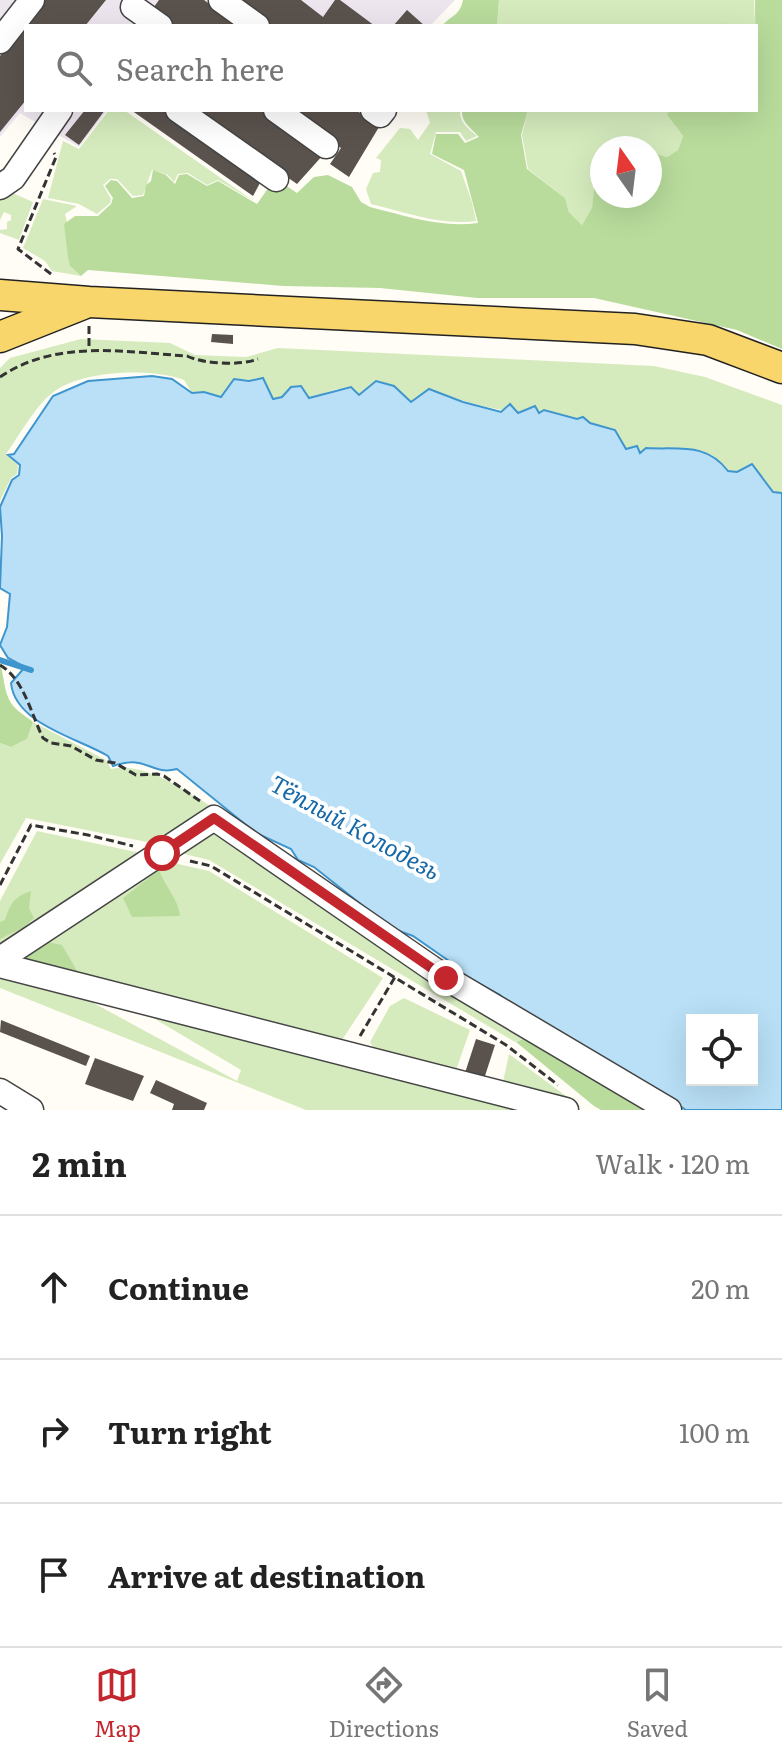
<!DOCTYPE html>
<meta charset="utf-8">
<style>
:root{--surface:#fff;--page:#f6f6f6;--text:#222;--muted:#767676;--line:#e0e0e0;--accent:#c4262e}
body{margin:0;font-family:Literata,serif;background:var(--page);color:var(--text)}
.controls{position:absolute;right:24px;bottom:24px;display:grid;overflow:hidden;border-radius:0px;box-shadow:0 8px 32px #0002}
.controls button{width:72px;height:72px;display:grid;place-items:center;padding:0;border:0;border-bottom:2px solid var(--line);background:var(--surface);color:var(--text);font:40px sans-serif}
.compass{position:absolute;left:590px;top:136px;width:72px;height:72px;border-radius:50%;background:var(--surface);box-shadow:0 8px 32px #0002;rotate:346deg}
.stop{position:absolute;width:24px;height:24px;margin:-18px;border:6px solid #c4262e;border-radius:50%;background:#fff}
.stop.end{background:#c4262e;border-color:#fff;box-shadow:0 2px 8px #0008}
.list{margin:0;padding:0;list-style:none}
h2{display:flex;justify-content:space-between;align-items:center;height:104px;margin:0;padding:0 32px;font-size:34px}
h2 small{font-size:26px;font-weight:400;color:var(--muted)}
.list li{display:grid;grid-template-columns:52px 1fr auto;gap:24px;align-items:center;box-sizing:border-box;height:144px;padding:0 32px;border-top:2px solid var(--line)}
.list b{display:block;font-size:30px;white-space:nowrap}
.list em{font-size:26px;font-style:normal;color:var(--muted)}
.icon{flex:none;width:44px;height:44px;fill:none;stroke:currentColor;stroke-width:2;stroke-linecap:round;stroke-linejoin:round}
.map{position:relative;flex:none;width:782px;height:1110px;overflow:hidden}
.search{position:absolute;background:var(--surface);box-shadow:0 8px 32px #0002;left:24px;right:24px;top:24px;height:88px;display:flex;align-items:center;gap:20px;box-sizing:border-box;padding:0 28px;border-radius:0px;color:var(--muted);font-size:30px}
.sheet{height:536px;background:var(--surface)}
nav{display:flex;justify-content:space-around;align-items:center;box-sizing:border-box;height:112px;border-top:2px solid var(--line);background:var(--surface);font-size:22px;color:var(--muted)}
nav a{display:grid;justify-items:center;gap:4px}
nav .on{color:var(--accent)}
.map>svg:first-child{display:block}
.industrial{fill:#eee6ef}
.green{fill:#d5ebbd}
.forest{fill:#b9dc9c}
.water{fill:#b9e0f7;stroke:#3f96cf;stroke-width:2;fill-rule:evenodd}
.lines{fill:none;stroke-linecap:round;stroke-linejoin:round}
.stream{stroke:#3f96cf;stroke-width:6}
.building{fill:#5a524d}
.minor-casing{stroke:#444;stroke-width:27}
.major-casing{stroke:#222;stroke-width:33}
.path{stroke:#333;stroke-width:3;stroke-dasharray:8 4;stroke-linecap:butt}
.minor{stroke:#fff;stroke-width:24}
.major{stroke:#f9d66b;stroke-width:30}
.route{stroke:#c4262e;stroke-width:10}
.labels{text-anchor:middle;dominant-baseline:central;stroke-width:8;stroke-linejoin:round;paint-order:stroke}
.water-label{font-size:24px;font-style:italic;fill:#1768a6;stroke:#fff}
</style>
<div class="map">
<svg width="782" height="1110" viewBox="0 0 782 1110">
<rect width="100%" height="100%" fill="#fffdf5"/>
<!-- industrial -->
<path class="industrial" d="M0 0H455L430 26H26V110H107L79 147 20 113 0 137Z"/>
<!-- green -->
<g class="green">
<path d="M499 0H754L756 44V26H497Z"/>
<path d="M109 110H124L252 200 218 180 207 185 188 173 178 174 174 182 168 175 152 170 143 195 133 196 117 179H110L103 185 111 199 110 203 97 214 79 204 48 198 63 141 79 149Z"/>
<path d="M426 110H460C459 122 468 129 477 136L466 141 460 132H436L430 154 461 171 472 202 476 221C441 226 405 212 371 204L366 189 373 173 380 172 381 160 376 158 400 128 410 129 418 140 430 123Z"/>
<path d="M528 110H668L667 115 683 136 678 150 667 157 650 152V148H602V168L595 179 592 209 582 225 569 212 565 198 528 169 522 135Z"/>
<path d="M8 191 33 202 19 240 0 233V230L7 229V222L11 220V215L4 212 0 220V195Z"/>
<path d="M43 199 77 206 65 214 68 225 70 266 81 276 52 271 45 261 23 248Z"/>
<path d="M81 339 170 343 195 355 246 357 278 348 654 366 705 377 782 405V493L773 492 763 477 728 471C706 442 679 450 646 448L640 453 627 449 615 430 590 423 583 417 577 419 544 410 539 414C500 412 465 403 430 389L411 402 394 386 358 395 337 389 309 398 273 399 255 380 234 379 221 398 204 392 192 393 184 380C152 367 78 370 51 394 35 407 19 436 6 454L18 465 17 474 11 478 0 501V368L10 358Z"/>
<path d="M33 722 106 760 111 769C146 761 186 792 216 809L162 845 26 818 0 864V743L11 747 27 739Z"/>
<path d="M214 823 531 1035 515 1042 209 860 172 851Z"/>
<path d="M37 831 150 855 0 945V901Z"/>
<path d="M165 861 209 871 383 978 340 1043 6 961Z"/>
<path d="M0 977 88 1000 237 1081 241 1070 138 1009 533 1110H306L0 988Z"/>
<path d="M404 998 470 1030 455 1073 376 1052 370 1042 390 1006Z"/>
<path d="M509 1054 581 1107 502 1086Z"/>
</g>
<!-- forest -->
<g class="forest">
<path d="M463 0H499L497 26H442C451 15 460 16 463 0Z"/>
<path d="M755 0H782V349L737 330 594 298H477L380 288 283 286 88 270 81 276 70 266 68 257 64 224 75 216H98L111 204 113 198 105 186 111 180 117 181 132 198 144 196 146 185 151 181 153 170 166 175 175 184 179 175 187 174 207 186 218 181 257 204 269 187 282 183 297 193 314 177 328 175 352 187 361 202 370 207C406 216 441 228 478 223L464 170 432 154 436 134H458L465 143 479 137C472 128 461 123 462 110H528L521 135 527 169 565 198 569 212 582 225 592 208 595 179 602 169V196H650V152L667 157 678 150 683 136 667 115 668 110H756Z"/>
<path d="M0 663C4 676 4 692 11 703 16 711 26 716 33 722L27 739 11 747 0 743Z"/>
<path d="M159 870C165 887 178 898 180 916L132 917 123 898Z"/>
<path d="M31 891 29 908 34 918 24 927 0 939V922L5 920C10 904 14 897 31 891Z"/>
<path d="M47 942 62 945 77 971 44 970 22 958Z"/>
<path d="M531 1035 660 1110H601L594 1106 516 1042Z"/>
</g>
<!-- water -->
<path class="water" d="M152 376 172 379 192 393 204 392 221 397 234 379 249 381 263 378 273 399 282 397 291 387 301 386 309 398 351 387 359 395 376 381 394 386 411 402 429 389 463 402 501 412 510 404 518 413 535 406 539 413 544 410 577 419 583 417 590 423 615 430 626 449 637 446 640 453 646 448C679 450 706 442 728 471L737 472 752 464 773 492 782 493V1110H686L658 1091 514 1010 500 995 463 975 449 961 413 936 391 928 314 867 298 860 291 849 256 833 177 769C150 776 148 754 113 766L108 756C78 738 15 724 11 683L25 667 8 658 0 645 7 627 10 594 0 588 2 536 0 507 12 480 19 475 20 465 8 455 14 454 53 396 88 381ZM692 1020H752V1080H692Z"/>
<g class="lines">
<!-- stream -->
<path class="stream" d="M0 660 31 670"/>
</g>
<!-- building -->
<g class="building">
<path d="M45 0H106L85 26H26V100L0 132V56Z"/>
<path d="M159 0H204L240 26H172L151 11Z"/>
<path d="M236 0H301L323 17 335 0H340L375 26H271Z"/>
<path d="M407 10 425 26H393Z"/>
<path d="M85 110H105L79 145 65 135Z"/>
<path d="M131 110H164L261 181 253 196Z"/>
<path d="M192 110H260L323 155 297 184Z"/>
<path d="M289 110H356L379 127 349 177 330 164 341 148Z"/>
<path d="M212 334 233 335V344L211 342Z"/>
<path d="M1 1020 90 1056 86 1066 0 1032Z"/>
<path d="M476 1039 495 1045 483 1082 464 1076Z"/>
<path d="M95 1058 144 1076 133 1101 85 1084Z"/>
<path d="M156 1080 207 1103 204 1110H172L174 1104 150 1093Z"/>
</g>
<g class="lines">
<!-- minor casing -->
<g class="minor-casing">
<g id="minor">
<path d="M221 0 257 26"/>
<path d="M133 7 160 26"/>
<path d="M0 41 32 0"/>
<path d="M178 110 276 179"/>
<path d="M276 110 326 146"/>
<path d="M373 110 380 115 384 110"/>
<path d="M0 187 13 178 60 110"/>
<path d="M0 959 214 818 446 978 669 1110"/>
<path d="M0 965 566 1110"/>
<path d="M0 1091 31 1110"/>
</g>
</g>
<!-- major casing -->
<g class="major-casing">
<g id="major">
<path d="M0 295 89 302 635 329 708 340 782 368"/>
<path d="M0 337 83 304"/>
</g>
</g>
<!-- path -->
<g class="path">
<path d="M51 274 18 249 56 157 54 153"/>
<path d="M89 326V350"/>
<path d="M0 377C56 339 124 352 187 356 204 364 240 366 258 359"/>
<path d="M0 665C24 679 31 714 43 738L51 743 71 746 96 760 115 763 136 775 157 774 164 776 200 801"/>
<path d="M190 861 211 866 506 1045 558 1085"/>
<path d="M0 885 31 825 88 835 133 846"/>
<path d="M360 1036 395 977"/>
</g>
<!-- minor -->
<use href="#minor" class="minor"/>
<!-- major -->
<use href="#major" class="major"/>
</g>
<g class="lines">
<!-- route -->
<path class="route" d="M162 853 214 818 446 978"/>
</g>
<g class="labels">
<!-- water labels -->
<g class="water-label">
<text transform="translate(356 826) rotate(29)">Тёплый Колодезь</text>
</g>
</g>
</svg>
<div class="controls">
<button><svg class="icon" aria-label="locate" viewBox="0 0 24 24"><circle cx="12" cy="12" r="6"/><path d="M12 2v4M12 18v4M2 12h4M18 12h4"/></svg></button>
</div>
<svg class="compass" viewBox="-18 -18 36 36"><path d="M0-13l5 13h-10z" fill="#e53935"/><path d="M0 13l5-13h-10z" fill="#767676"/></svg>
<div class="stop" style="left:162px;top:853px"></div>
<div class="stop end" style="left:446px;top:978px"></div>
<div class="search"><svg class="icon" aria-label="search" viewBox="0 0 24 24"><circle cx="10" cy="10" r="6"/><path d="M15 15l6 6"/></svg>Search here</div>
</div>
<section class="sheet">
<h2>2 min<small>Walk · 120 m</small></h2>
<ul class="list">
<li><svg class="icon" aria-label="ahead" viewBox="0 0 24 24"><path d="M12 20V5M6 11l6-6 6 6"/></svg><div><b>Continue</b></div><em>20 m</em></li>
<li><svg class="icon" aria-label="right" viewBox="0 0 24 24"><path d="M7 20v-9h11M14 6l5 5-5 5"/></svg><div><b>Turn right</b></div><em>100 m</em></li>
<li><svg class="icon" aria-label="arrive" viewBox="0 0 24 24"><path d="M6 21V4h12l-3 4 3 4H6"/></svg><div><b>Arrive at destination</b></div></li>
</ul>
</section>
<nav>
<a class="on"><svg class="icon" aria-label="map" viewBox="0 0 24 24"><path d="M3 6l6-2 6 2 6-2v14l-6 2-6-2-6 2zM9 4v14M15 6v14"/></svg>Map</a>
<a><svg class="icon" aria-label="directions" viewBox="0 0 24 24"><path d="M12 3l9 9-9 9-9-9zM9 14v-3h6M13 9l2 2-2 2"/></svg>Directions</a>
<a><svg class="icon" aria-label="saved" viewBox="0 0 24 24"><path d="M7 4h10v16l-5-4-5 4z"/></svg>Saved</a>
</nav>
